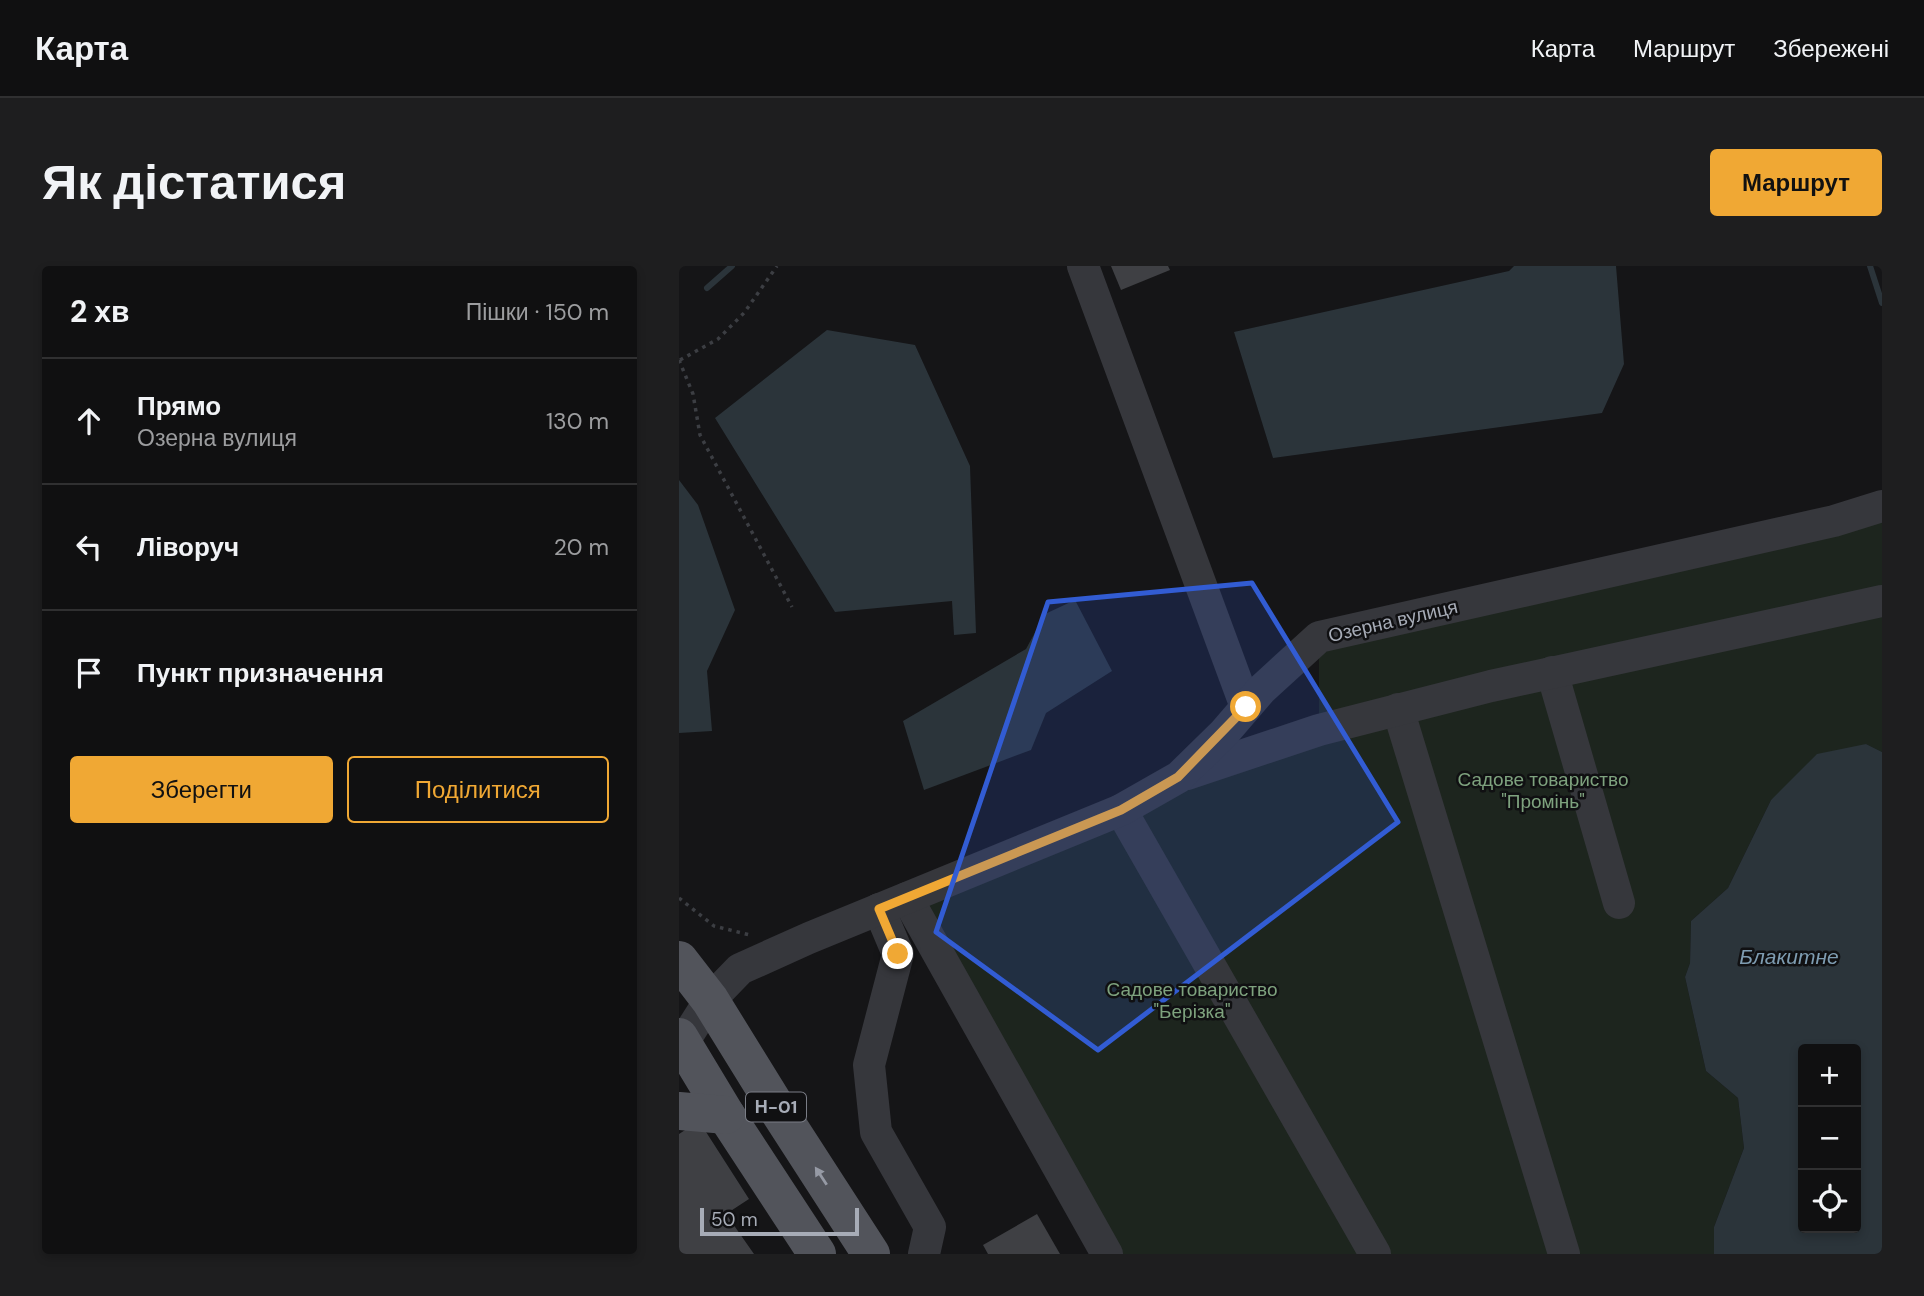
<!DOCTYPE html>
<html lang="uk">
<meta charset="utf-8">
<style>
:root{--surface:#101011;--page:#1e1e1f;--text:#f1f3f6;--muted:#9c9d9f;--line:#303031;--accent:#f0a834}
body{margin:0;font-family:"DM Sans",sans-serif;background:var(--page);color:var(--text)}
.controls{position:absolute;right:21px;bottom:21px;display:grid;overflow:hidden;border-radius:7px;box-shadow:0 4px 10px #0003}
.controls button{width:63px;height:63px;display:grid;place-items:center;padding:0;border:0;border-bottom:2px solid var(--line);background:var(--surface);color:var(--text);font:35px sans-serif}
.scale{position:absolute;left:21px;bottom:18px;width:159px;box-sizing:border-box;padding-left:7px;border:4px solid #a7acb7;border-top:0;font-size:19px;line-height:24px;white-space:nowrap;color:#a7acb7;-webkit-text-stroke:5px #101012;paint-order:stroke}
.stop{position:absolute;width:21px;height:21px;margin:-16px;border:5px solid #f0a834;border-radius:50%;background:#fff}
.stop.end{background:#f0a834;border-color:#fff;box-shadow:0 2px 7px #0008}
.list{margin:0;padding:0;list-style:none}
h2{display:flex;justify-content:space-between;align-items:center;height:91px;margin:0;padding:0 28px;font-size:30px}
h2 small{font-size:23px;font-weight:400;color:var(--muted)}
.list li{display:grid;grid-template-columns:46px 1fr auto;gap:21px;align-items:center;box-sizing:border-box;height:126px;padding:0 28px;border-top:2px solid var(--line)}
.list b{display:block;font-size:26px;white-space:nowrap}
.list p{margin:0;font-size:23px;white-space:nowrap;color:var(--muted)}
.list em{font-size:23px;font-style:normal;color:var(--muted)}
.actions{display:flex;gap:14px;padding:21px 28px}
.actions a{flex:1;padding:16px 0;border:2px solid var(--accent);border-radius:7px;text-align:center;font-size:24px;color:var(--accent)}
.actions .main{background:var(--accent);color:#111}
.icon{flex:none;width:38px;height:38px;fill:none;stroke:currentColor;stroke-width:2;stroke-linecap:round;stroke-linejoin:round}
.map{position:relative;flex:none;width:1203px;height:988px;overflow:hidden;border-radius:7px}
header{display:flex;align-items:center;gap:42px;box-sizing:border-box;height:98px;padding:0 35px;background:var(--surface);border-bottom:2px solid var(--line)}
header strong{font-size:33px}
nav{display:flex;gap:38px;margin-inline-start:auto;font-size:24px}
.intro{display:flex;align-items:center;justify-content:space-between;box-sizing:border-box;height:168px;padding:0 42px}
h1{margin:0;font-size:49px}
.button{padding:18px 32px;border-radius:7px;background:var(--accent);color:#111;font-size:24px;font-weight:700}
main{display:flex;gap:42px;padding:0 42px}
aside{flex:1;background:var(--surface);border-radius:7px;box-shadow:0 4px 10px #0003}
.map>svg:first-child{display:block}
.green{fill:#1d251e}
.water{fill:#2b343a;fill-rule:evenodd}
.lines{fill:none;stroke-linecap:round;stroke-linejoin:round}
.stream{stroke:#2b343a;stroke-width:6}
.building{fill:#3f4044}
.path{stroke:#3c3e43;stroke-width:3.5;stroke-dasharray:3.5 5;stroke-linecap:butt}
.minor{stroke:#36373c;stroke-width:32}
.major{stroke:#52545b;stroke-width:38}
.oneway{fill:#969aa5}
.route{stroke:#f0a834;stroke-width:9}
.marked{fill:#325cd3;fill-opacity:0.2;stroke:#325cd3;stroke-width:5;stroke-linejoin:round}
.labels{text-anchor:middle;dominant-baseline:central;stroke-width:5;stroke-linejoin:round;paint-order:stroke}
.shield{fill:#101012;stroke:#7a7d86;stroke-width:2}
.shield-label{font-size:18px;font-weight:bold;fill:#a7acb7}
.street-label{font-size:19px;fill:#a7acb7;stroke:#101012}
.park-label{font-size:19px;fill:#7ea27e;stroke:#101012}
.water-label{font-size:21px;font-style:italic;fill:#7e9cb1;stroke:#101012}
</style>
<header>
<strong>Карта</strong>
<nav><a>Карта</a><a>Маршрут</a><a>Збережені</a></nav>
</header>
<div class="intro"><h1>Як дістатися</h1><a class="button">Маршрут</a></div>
<main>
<aside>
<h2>2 хв<small>Пішки · 150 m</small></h2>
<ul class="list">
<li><svg class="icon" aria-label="ahead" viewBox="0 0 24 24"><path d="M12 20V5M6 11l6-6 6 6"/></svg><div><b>Прямо</b><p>Озерна вулиця</p></div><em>130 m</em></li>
<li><svg class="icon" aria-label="left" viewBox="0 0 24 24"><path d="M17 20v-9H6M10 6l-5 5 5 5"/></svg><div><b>Ліворуч</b></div><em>20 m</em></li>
<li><svg class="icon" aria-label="arrive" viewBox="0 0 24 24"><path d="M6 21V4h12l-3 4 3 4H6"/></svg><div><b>Пункт призначення</b></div></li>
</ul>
<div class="actions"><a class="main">Зберегти</a><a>Поділитися</a></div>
</aside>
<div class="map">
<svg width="1203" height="988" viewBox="0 0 1203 988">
<rect width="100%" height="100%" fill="#151517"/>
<!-- green -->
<path class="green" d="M1203 240V486L1187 478 1092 534 1049 622 1012 655 1011 697 1006 711 1027 805 1059 832 1065 882 1035 961V988H428L228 632 640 464V371Z"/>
<!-- water -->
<g class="water">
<path d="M835 0H937L945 98 923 147 594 192 555 66 830 5Z"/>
<path d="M148 64 236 79 291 200 297 367 275 369 273 335 156 346 36 152Z"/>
<path d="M0 214 19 239 56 344 28 405 33 465 0 467Z"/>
<path d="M396 334 433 405 367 447 352 484 245 524 224 455 347 383 366 348Z"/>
<path d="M1187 478 1203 486V988H1035V961L1065 882 1059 832 1027 805 1006 711 1011 697 1012 655 1049 622 1092 534 1138 488ZM1124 783H1177V962H1124Z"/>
</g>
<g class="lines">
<!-- stream -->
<g class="stream">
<path d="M1191 0 1203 37"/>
<path d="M28 22 53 0"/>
</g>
</g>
<!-- building -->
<g class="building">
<path d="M432 0H489L491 4 442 24Z"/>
<path d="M20 855 70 933 47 948 75 988H0V868Z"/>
<path d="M358 948 381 988H309L304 979Z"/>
</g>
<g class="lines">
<!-- path -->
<g class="path">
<path d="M0 94 14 128 21 169 113 341"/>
<path d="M1 94 39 73 65 47 98 0"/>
<path d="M0 632 35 660 71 669"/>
</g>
<!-- minor -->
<g class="minor">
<path d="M404 0 567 441"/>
<path d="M873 406 940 637"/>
<path d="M719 443 885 988"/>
<path d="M508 508 640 464 812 420 1203 335"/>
<path d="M442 544 696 988"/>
<path d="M228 632 428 988"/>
<path d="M200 643 219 688 190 799 197 866 251 961 245 988"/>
<path d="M0 783 31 734 61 703 130 672 442 544 500 511 545 467 582 424 640 371 1155 255 1203 240"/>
</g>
<!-- major -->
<g class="major">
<path d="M0 694 31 734 99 844 192 988"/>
<path d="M0 771 47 849 138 988"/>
<path d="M0 845 47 849"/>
</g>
</g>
<!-- one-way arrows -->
<defs><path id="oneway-solid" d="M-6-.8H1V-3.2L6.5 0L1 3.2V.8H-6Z" transform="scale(1.75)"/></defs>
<use class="oneway" href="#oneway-solid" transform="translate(142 910) rotate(-123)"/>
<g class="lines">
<!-- route -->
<path class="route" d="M219 688 200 643 442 544 499 511 567 441"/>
</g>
<!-- marked area -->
<path class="marked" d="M573 317 719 556 419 784 257 666 369 336Z"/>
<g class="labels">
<!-- shield labels -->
<rect class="shield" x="67" y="826.5" width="60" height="29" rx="5"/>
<g class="shield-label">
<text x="97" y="841">Н-01</text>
</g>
<!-- street labels -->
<g class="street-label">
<text transform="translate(714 355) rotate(-13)">Озерна вулиця</text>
</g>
<!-- park labels -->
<g class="park-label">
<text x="864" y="513">Садове товариство<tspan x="864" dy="22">"Промінь"</tspan></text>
<text x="513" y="723">Садове товариство<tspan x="513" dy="22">"Берізка"</tspan></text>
</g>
<!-- water labels -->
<g class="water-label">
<text x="1110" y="691">Блакитне</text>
</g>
</g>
</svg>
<div class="controls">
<button>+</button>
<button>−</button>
<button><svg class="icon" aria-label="locate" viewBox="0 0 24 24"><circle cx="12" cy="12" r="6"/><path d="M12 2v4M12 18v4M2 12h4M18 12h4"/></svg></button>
</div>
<div class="scale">50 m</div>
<div class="stop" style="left:567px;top:441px"></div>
<div class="stop end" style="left:219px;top:688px"></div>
</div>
</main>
